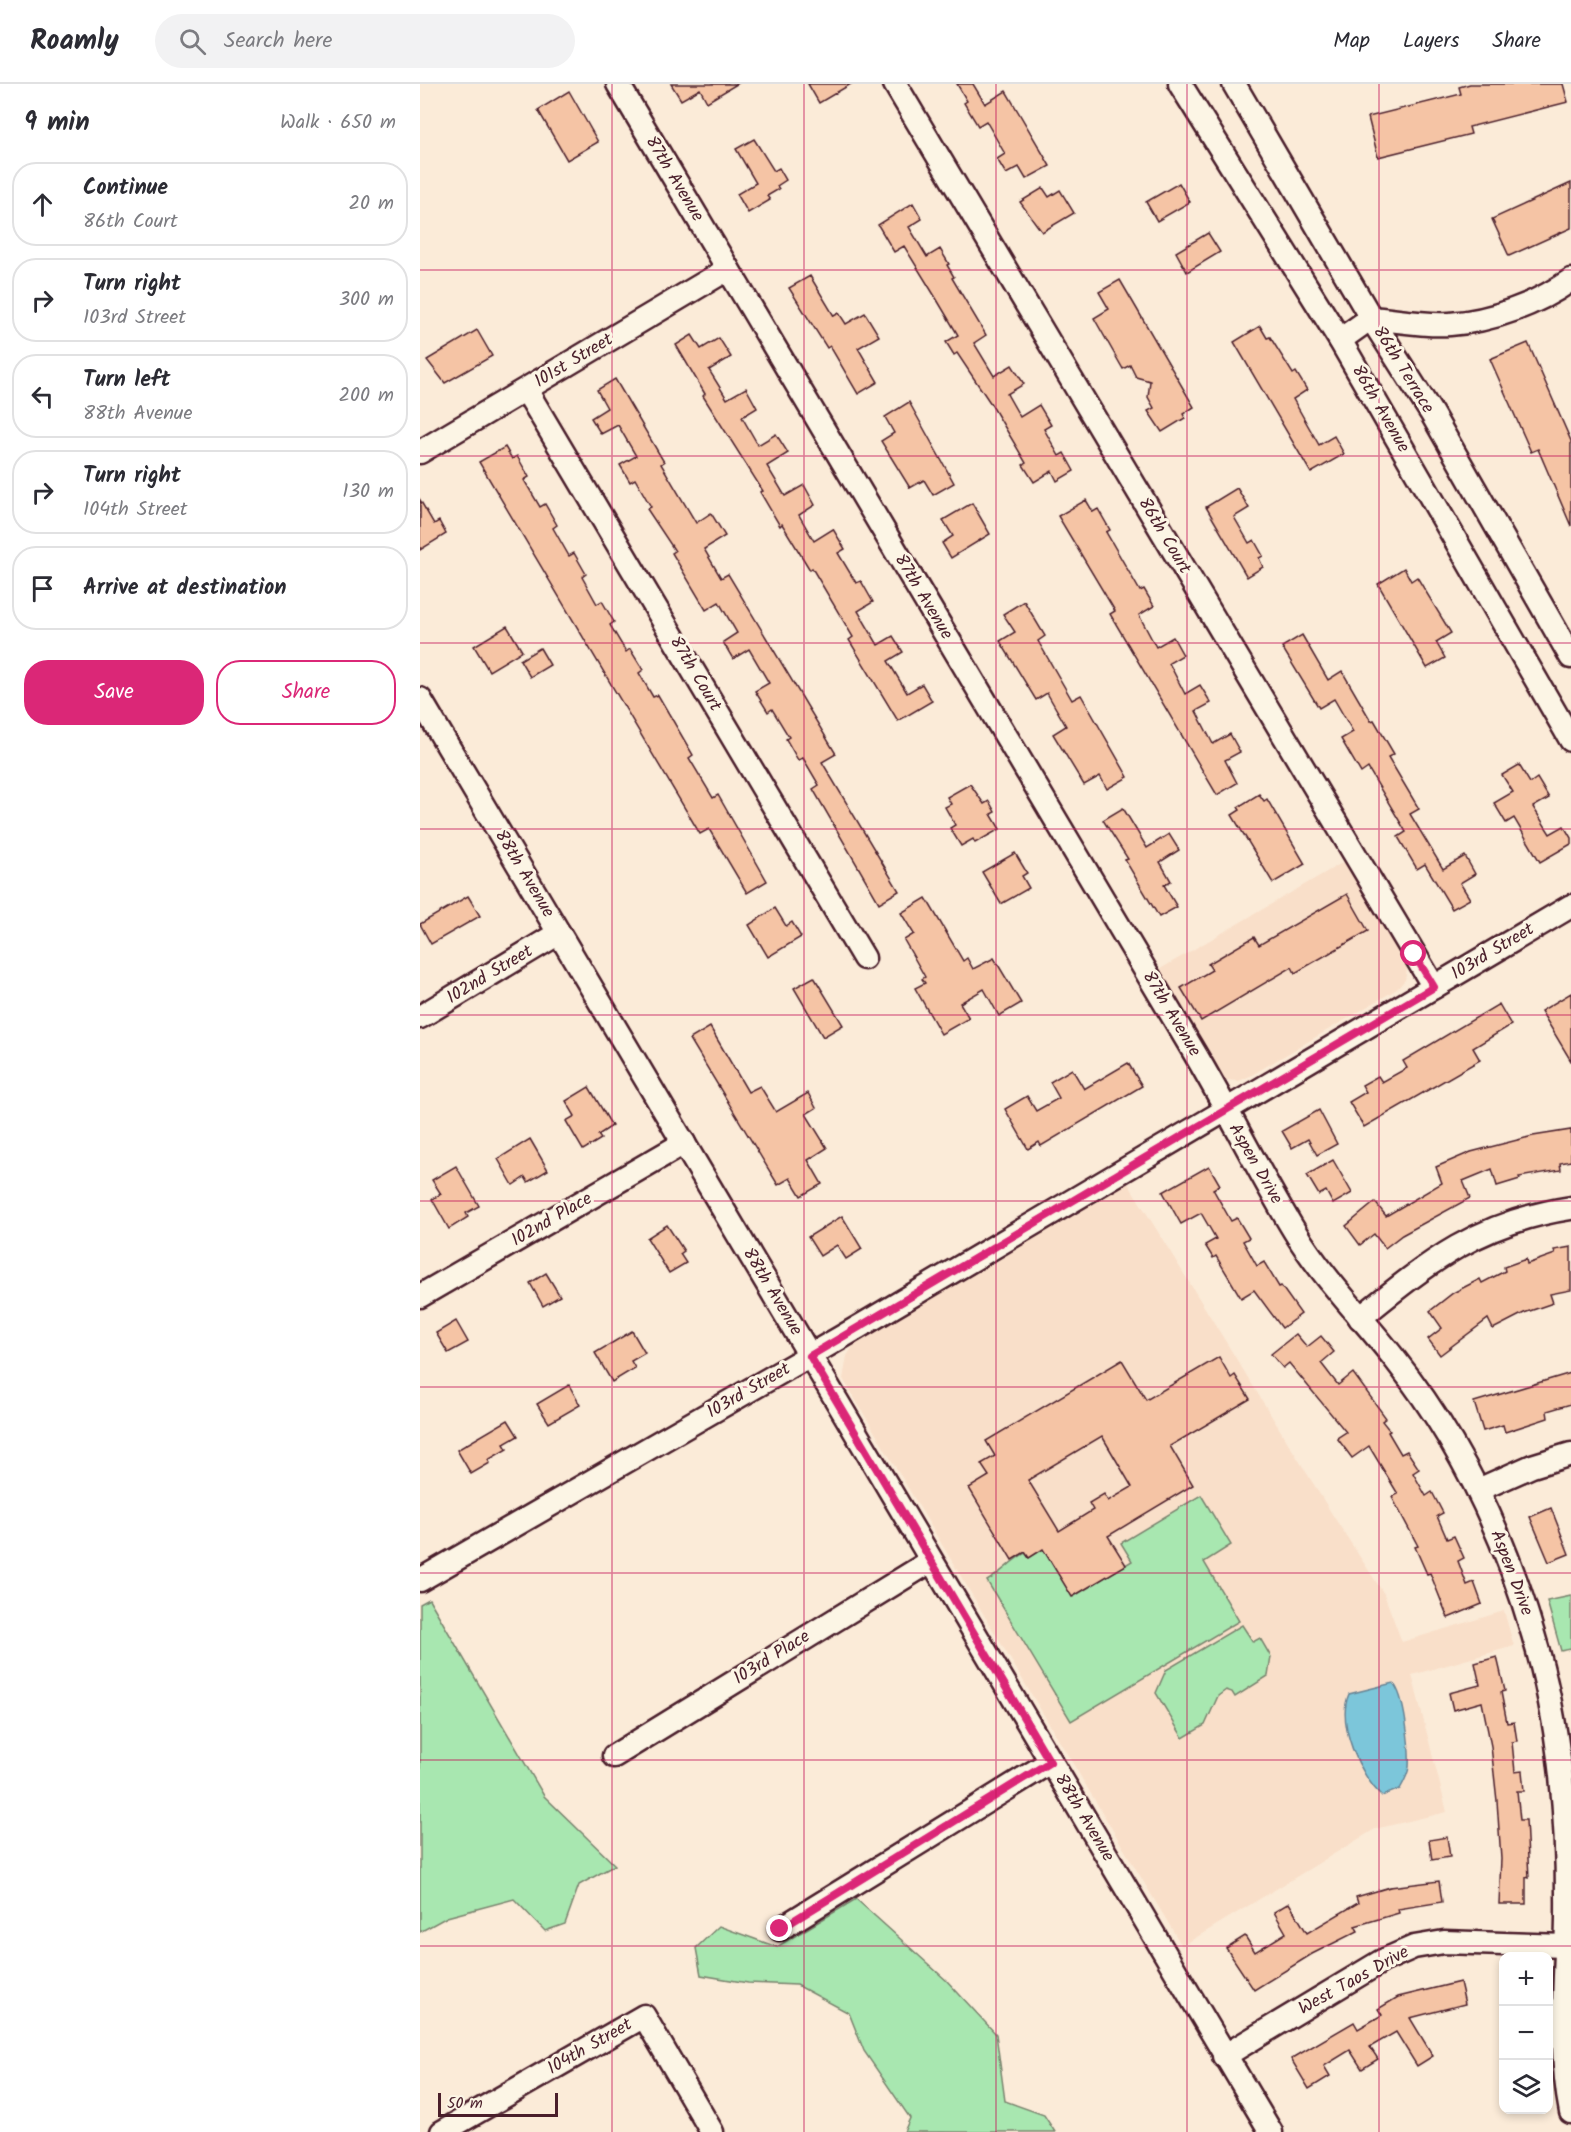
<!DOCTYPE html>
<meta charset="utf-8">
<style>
:root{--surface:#fff;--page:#f2f2f3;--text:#2b2b33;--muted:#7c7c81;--line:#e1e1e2;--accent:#db2777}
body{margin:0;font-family:Kalam,sans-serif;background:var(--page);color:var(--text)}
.controls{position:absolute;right:18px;bottom:18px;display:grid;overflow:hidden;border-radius:12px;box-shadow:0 3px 9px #0003}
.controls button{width:54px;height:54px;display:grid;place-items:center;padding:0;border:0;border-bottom:2px solid var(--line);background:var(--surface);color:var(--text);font:30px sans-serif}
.scale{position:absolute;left:18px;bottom:15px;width:120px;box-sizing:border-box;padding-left:6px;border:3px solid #4a1f2b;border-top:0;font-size:16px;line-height:21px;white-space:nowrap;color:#4a1f2b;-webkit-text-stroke:4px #fcf5e5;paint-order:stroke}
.stop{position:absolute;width:18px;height:18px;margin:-14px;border:4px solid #db2777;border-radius:50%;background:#fff}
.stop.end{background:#db2777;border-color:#fff;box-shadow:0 2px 6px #0008}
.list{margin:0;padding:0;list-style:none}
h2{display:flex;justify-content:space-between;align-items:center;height:78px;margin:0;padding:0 24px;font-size:26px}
h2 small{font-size:20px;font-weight:400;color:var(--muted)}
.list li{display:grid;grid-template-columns:39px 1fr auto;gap:18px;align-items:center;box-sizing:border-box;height:84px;margin:0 12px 12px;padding:0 12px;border:2px solid var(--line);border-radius:24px}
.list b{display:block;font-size:22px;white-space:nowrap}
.list p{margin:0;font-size:20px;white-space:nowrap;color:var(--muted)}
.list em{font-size:20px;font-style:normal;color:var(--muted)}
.actions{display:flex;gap:12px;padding:18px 24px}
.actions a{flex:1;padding:14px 0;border:2px solid var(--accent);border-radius:24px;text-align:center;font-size:21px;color:var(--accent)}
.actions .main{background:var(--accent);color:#fff}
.icon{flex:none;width:33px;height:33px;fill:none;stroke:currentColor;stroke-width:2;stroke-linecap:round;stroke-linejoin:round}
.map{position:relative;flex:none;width:1151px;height:2048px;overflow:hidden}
header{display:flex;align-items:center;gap:36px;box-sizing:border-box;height:84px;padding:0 30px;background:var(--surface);border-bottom:2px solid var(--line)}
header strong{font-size:28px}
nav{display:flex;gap:33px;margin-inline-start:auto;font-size:21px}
.search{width:420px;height:54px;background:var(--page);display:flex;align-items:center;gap:15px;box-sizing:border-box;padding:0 21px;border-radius:33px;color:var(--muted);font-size:22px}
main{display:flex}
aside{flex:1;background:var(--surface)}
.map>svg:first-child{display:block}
.built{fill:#f9dfc9}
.green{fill:#a8e7b0;stroke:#79836e;stroke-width:1.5}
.water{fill:#7bc6da;stroke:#678394;stroke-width:1.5}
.building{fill:#f5c4a5;stroke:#4a1f2b;stroke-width:1.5;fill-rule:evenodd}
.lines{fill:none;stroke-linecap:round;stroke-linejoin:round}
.minor-casing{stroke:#4a1f2b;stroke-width:27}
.minor{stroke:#fcf5e5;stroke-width:22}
.route{stroke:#db2777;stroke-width:8}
.grid{fill:none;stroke:#c2185b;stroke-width:1.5;stroke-opacity:0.55}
.labels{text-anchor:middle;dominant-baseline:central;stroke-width:6;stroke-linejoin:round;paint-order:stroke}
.street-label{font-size:18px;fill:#4a1f2b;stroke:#fcf5e5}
</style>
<header>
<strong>Roamly</strong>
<div class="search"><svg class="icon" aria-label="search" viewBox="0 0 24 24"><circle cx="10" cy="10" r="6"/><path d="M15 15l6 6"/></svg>Search here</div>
<nav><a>Map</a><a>Layers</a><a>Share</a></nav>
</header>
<main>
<aside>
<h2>9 min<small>Walk · 650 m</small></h2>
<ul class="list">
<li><svg class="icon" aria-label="ahead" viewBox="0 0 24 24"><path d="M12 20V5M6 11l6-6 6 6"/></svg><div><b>Continue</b><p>86th Court</p></div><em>20 m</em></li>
<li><svg class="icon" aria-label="right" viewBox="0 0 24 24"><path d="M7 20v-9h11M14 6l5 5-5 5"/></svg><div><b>Turn right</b><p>103rd Street</p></div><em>300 m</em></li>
<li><svg class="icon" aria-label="left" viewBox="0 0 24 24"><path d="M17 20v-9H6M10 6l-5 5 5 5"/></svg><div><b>Turn left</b><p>88th Avenue</p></div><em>200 m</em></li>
<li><svg class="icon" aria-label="right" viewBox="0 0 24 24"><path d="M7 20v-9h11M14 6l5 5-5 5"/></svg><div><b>Turn right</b><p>104th Street</p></div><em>130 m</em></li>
<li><svg class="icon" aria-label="arrive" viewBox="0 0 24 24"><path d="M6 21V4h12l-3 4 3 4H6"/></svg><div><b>Arrive at destination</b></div></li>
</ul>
<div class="actions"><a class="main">Save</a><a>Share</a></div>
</aside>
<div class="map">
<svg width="1151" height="2048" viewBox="0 0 1151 2048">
<rect width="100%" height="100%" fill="#fbebd8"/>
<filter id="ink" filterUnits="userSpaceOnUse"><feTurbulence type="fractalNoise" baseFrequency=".0167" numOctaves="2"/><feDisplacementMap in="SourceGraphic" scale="12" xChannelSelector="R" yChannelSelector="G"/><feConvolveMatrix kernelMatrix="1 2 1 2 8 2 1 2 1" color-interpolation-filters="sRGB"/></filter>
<g filter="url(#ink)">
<!-- built -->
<g class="built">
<path d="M927 776 984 872 987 885 985 896 977 905 830 992 819 997 805 996 794 987 735 888Z"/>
<path d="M706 1096 912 1430 964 1510 982 1558 1084 1527 1094 1562 992 1591 1027 1728 955 1745 762 1862 423 1295 427 1272 434 1261 476 1231Z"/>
</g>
<!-- green -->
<g class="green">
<path d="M781 1411 811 1461 784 1478 819 1537 651 1637 567 1497C582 1488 591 1477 605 1469L609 1474 623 1465 653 1513 712 1477 701 1459Z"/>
<path d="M1151 1512V1565L1141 1567 1127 1517Z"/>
<path d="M9 1515 124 1712 195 1781 159 1801 145 1840 125 1847 94 1815 27 1833 0 1848V1520Z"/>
<path d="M822 1541 833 1558 840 1554 851 1573 848 1592 815 1613 812 1608 806 1606 798 1612 785 1641 763 1654 736 1609 746 1586Z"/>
<path d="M436 1815 527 1897 576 1950 585 2017 624 2031 635 2048H484L490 2034 444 1967 429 1929 377 1901 328 1899 281 1891 276 1864 299 1842 357 1863Z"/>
</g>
<!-- water -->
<path class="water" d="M973 1599C985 1611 990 1665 989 1683 988 1691 984 1698 980 1705L962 1712C940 1692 916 1639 929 1610Z"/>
<!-- building -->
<g class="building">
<path d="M251 0H317L287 18 280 5 261 16Z"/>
<path d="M388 0H431L399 19Z"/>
<path d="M537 0H553L565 20 586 7 630 82 606 95 599 83 586 90 577 75 585 70 566 37 558 42 544 19 547 17Z"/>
<path d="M1050 0H1143L1148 18 1049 43 1051 50 958 73 948 33 1041 10 1039 3Z"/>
<path d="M149 7 178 58 147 76 118 26Z"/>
<path d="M334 55 354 87 359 84 366 96 357 102 359 105 347 112 350 116 328 129 317 110 336 99 316 65Z"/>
<path d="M759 99 770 118 737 137 726 118Z"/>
<path d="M1151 99V144L1089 172 1072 135Z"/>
<path d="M623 104 629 113 640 106 654 129 622 148 600 118Z"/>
<path d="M493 119 502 135 489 143 507 173 520 165 529 180 527 181 534 193 532 194 566 251 554 259 574 292 592 281 604 300 587 310 600 333 619 321 631 341 624 345 639 372 644 369 654 387 637 397 632 387 614 398 603 381 606 379 571 320 537 269 534 271 526 258 538 251 516 214 484 162 474 168 458 141Z"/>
<path d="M788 149 800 168 767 188 756 168Z"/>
<path d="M390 192 414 232 419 229 426 240 445 229 459 252 438 264 458 298 438 310 410 262 407 264 369 204Z"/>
<path d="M700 196 774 323 763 330 765 334 742 348 728 327 734 324 728 313 730 297 716 293 710 281 703 285 674 234 689 225 679 208Z"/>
<path d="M840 242 847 254 850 253 873 290 876 288 887 306 873 315 899 361 914 352 924 370 891 389 814 258Z"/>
<path d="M57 246 72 272 25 299 7 276Z"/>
<path d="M272 251 281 265 299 254 311 273 289 286 307 315 326 304 337 324 322 333 338 361 356 350 368 369 347 382 365 412 384 401 395 421 379 431 394 457 413 445 425 465 418 469 436 499 441 497 453 518 438 527 458 561 473 552 483 568 468 577 487 609 502 600 512 617 478 637 429 556 433 553 392 484 390 486 362 440 360 442 340 408 343 407 283 312 285 310 256 261Z"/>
<path d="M1108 259 1151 357V442L1118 365 1111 368 1070 275Z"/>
<path d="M195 295 244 378 241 380 276 439 291 429 305 452 284 465 301 494 308 490 416 670 402 678 479 807 459 819 393 705 399 701 383 674 378 676 366 655 369 653 352 625 348 628 335 607 349 599 329 565 313 575 303 558 317 549 299 518 286 526 252 469 255 467 227 425 231 423 215 395 210 398 200 381 216 372 198 341 181 350 171 334 187 324 177 306Z"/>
<path d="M489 318 534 399 513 411 504 396 490 404 461 357 474 349 465 333Z"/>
<path d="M85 363 92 375 97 372 109 393 104 396 120 423 125 420 137 441 133 444 149 472 154 469 166 490 162 493 177 520 182 517 194 538 190 541 206 568 210 565 223 586 219 589 233 613 238 611 273 671 269 674 293 714 298 711 347 797 327 809 289 745 280 750 59 378Z"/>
<path d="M817 404 829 424 814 433 829 459 834 456 843 472 839 474 843 483 827 493 786 423Z"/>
<path d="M0 416 14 440 19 437 26 450 0 466Z"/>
<path d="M666 416 673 428 678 425 690 446 686 448 720 507 724 505 734 522 719 531 736 563 753 553 763 571 749 579 765 610 780 601 791 619 776 627 793 660 810 650 820 668 805 676 817 699 797 711 690 530 695 527 638 432Z"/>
<path d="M552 419 570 450 531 474 522 459 533 452 523 436Z"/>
<path d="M984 484 991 497 997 493 1031 549 1016 558 1025 574 1007 584 958 500Z"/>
<path d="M604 517 625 552 618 557 652 616 661 611 708 693 687 705 680 692 664 701 633 650 646 642 627 609 616 616 580 557 595 548 583 530Z"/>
<path d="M87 542 102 567 69 587 54 562Z"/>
<path d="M882 551 908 596 922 587 951 637 954 636 974 670 968 673 999 725 990 730 1023 785 1045 772 1055 790 1040 799 1050 815 1032 825 1005 780 997 785 978 753 986 748 948 684 941 689 921 655 933 648 914 615 899 624 862 563Z"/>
<path d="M120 564 130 581 110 593 100 576Z"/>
<path d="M1099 681 1110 699 1117 694 1129 714 1113 723 1130 750 1144 742 1151 754V760L1120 778 1094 734 1086 739 1074 719 1093 708 1082 691Z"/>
<path d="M550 700 564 720 569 717 575 728 571 730 580 745 555 759 553 755 541 762 530 744 535 741 525 723 531 720 527 713Z"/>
<path d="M839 710 844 717 847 715 885 780 853 799 812 731 820 726 818 723Z"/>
<path d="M703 724 727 764 749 750 759 766 740 778 751 797 744 801 757 823 739 833 705 776 708 775 683 736Z"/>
<path d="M595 769 607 789 602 792 609 804 581 820 562 788Z"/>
<path d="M927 810 948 847 875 889 872 883 781 937 761 904 792 886 788 880 834 853 839 861Z"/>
<path d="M48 812 60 832 11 860 0 840Z"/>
<path d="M506 814 543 877 547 874 553 885 574 874 601 919 579 932 564 905 540 919 549 934 521 950 495 904 505 899 502 895 505 893 484 856 494 850 481 829Z"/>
<path d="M355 824 366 842 372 838 381 853 348 873 329 841Z"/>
<path d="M394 893 423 941 403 953 374 904Z"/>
<path d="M1151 909V977L1121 927Z"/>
<path d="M1079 920 1091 941 1053 964 1060 976 944 1043 929 1018 946 1008 942 1001 958 992 962 998 987 984 983 977Z"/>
<path d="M290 943 328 1008 340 1002 356 1028 388 1009 396 1024 386 1030 407 1064 388 1076 402 1100 381 1112 370 1094 358 1101 270 955Z"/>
<path d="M708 979 722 1002 621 1062 619 1058 608 1065 585 1025 607 1012 616 1027 639 1014 630 998 652 985 664 1005Z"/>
<path d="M169 1003 192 1042 178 1051 181 1055 163 1066 146 1037 155 1032 146 1017Z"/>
<path d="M899 1026 917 1060 897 1071 888 1055 872 1064 862 1047Z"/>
<path d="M1151 1046V1077L1140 1079 1141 1086 1099 1093 1100 1095 1077 1102 1072 1085 1043 1097 1050 1114 982 1151 965 1164 954 1150 940 1161 926 1142 955 1118 966 1132 1022 1099 1016 1083 1051 1068 1113 1052Z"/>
<path d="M110 1055 128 1086 108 1098 105 1093 93 1101 78 1075Z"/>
<path d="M913 1076 932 1109 913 1120 906 1107 899 1111 887 1091Z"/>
<path d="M36 1082 59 1122 46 1129 48 1133 29 1145 12 1115 21 1110 12 1096Z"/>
<path d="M789 1082 800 1101 793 1105 811 1137 817 1134 829 1154 823 1157 837 1182 844 1178 859 1203 861 1202 881 1230 862 1244 834 1206 821 1214 796 1172 793 1174 785 1161 796 1155 781 1129 761 1140 743 1108Z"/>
<path d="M422 1132 442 1165 426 1175 417 1161 400 1172 388 1153Z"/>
<path d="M247 1141 264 1167 260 1170 266 1179 249 1189 227 1154Z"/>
<path d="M1151 1163V1206L1130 1210 1133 1219 1104 1229 1073 1245 1068 1235 1020 1271 1008 1255 1022 1244 1010 1227 1033 1209 1060 1195 1062 1199 1085 1187 1084 1183 1106 1175 1107 1180 1135 1170 1134 1166Z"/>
<path d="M126 1189 140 1212 123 1222 110 1199Z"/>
<path d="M36 1237 48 1258 28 1269 16 1249Z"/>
<path d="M212 1247 225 1269 211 1277 215 1284 192 1298 175 1269Z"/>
<path d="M876 1250 887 1263 901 1252 914 1268 901 1279 918 1301 933 1289 966 1334 962 1337 970 1347 968 1348 981 1370 987 1367 999 1385 993 1389 1006 1412 1012 1408 1023 1429 1017 1432 1027 1455 1034 1452 1044 1474 1038 1477 1047 1501 1054 1498 1062 1520 1028 1534 1010 1489 1007 1490 995 1463 998 1462 972 1413 978 1410 949 1362 932 1374 917 1354 926 1348 869 1279 863 1284 851 1270Z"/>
<path d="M799 1273 811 1294 815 1291 830 1315 750 1362 773 1401 688 1452 706 1481 652 1513 623 1465 609 1474 605 1468 592 1476 549 1404 569 1392 561 1380 575 1372 566 1357 702 1276 726 1316ZM682 1352 712 1403 688 1417 684 1410 669 1419 673 1426 639 1447 608 1396Z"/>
<path d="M1151 1289V1320L1127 1327 1128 1334 1085 1348 1083 1341 1063 1347 1054 1318Z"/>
<path d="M149 1301 160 1321 129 1339 117 1320Z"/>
<path d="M88 1336 98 1352 84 1360 87 1365 68 1376 70 1379 51 1390 37 1366Z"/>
<path d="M1131 1424 1149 1470 1129 1478 1110 1433Z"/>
<path d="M1077 1573 1085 1607 1081 1608 1087 1639 1094 1638 1097 1657 1092 1658 1095 1688 1102 1687 1104 1707H1097L1100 1736H1106L1109 1794 1106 1793V1820H1079L1081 1775 1077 1717 1071 1662 1062 1618 1033 1626 1029 1609 1060 1601 1055 1579Z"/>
<path d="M1027 1753 1030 1773 1012 1776 1009 1756Z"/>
<path d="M1019 1797 1022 1818 978 1825 979 1829 935 1842 938 1847 892 1870 834 1906 806 1864 825 1852 835 1868 866 1849 854 1828 869 1819 887 1849 938 1819 936 1813 970 1803Z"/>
<path d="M1040 1898 1045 1920 990 1934 1013 1972 997 1982 976 1948 950 1963 958 1975 942 1985 930 1966 904 1982 910 1992 889 2005 871 1975 934 1938 938 1945 962 1931 958 1925 978 1913Z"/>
</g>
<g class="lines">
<!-- minor casing -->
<g class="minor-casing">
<g id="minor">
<path d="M198 0C389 323 583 645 774 968 809 1027 839 1089 875 1148 903 1194 941 1232 974 1274 1039 1356 1084 1450 1113 1550 1141 1642 1148 1738 1147 1834 1146 1900 1138 1963 1151 2028"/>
<path d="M475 0 1014 903"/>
<path d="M760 0 920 256 1151 656"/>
<path d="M814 0 951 234 1012 330 1151 573"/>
<path d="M920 256 951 234C976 236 1004 242 1030 240 1072 237 1117 220 1151 196"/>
<path d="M106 306 444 874"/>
<path d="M0 368 308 185"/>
<path d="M0 615 851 2048"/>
<path d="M0 933 139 849"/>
<path d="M0 1212 264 1059"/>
<path d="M940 1234C1010 1177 1059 1138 1151 1124"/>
<path d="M1058 1406 1112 1382 1151 1370"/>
<path d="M0 1496 420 1254 1151 822"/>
<path d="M194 1672 511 1477"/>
<path d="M360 1845 630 1678"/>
<path d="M804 1972 962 1877 994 1863 1024 1858 1146 1862"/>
<path d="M22 2048 224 1932 292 2048"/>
</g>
</g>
<!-- minor -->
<use href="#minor" class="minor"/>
</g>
</g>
<g class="lines" filter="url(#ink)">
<!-- route -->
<path class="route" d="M360 1845 630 1678 390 1272 1014 903 994 870"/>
</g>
<!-- grid -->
<path class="grid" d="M192 0V2048M384 0V2048M576 0V2048M767 0V2048M959 0V2048M0 186H1151M0 372H1151M0 559H1151M0 745H1151M0 931H1151M0 1117H1151M0 1303H1151M0 1489H1151M0 1676H1151M0 1862H1151"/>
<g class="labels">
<!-- street labels -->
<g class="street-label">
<text transform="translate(254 95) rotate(59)">87th Avenue</text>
<text transform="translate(154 277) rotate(-31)">101st Street</text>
<text transform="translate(983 286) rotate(58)">86th Terrace</text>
<text transform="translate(960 325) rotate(60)">86th Avenue</text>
<text transform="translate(744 452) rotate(59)">86th Court</text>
<text transform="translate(503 513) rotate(59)">87th Avenue</text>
<text transform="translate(275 590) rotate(59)">87th Court</text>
<text transform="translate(104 790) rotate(59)">88th Avenue</text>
<text transform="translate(1073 868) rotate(-31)">103rd Street</text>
<text transform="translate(70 891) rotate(-31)">102nd Street</text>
<text transform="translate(751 930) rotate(59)">87th Avenue</text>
<text transform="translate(835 1080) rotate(60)">Aspen Drive</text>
<text transform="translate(132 1136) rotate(-30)">102nd Place</text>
<text transform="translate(352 1208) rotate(59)">88th Avenue</text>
<text transform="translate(329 1307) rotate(-30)">103rd Street</text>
<text transform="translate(1091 1489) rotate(69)">Aspen Drive</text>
<text transform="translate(352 1574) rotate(-32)">103rd Place</text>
<text transform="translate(664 1734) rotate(59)">88th Avenue</text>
<text transform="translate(934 1897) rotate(-29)">West Taos Drive</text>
<text transform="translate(170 1963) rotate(-30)">104th Street</text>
</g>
</g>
</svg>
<div class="controls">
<button>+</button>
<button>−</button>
<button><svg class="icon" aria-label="layers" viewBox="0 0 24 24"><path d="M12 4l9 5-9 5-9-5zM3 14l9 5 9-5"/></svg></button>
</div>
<div class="scale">50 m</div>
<div class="stop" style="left:994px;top:870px"></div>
<div class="stop end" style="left:360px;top:1845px"></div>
</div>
</main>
